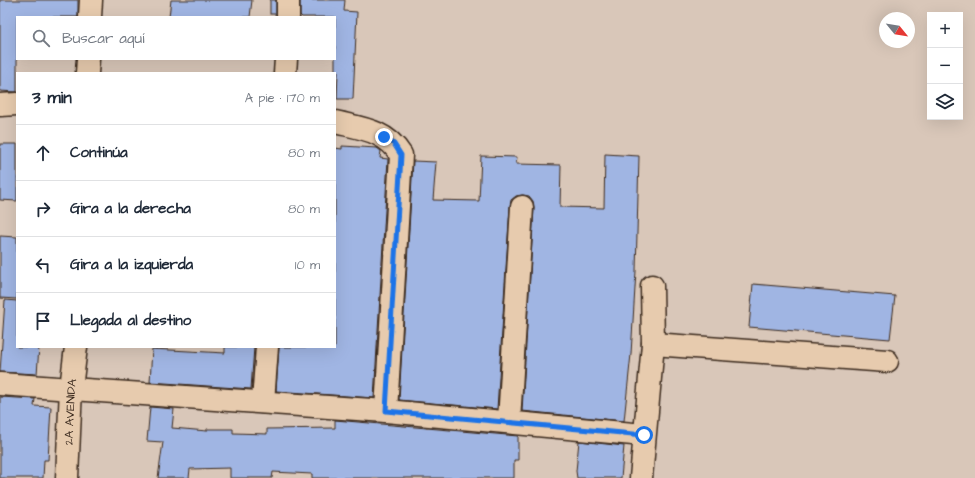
<!DOCTYPE html>
<html lang="es">
<meta charset="utf-8">
<style>
:root{--surface:#fff;--page:#f6f6f7;--text:#1f2937;--muted:#747a83;--line:#e0e1e3}
body{margin:0;font-family:"Architects Daughter",sans-serif;background:var(--page);color:var(--text)}
.controls{position:absolute;right:12px;top:12px;display:grid;overflow:hidden;border-radius:0px;box-shadow:0 4px 16px #0002}
.controls button{width:36px;height:36px;display:grid;place-items:center;padding:0;border:0;border-bottom:1px solid var(--line);background:var(--surface);color:var(--text);font:20px sans-serif}
.compass{position:absolute;left:879px;top:12px;width:36px;height:36px;border-radius:50%;background:var(--surface);box-shadow:0 4px 16px #0002;rotate:120deg}
.stop{position:absolute;width:12px;height:12px;margin:-9px;border:3px solid #1a73e8;border-radius:50%;background:#fff}
.stop.end{background:#1a73e8;border-color:#fff;box-shadow:0 1px 4px #0008}
.list{margin:0;padding:0;list-style:none}
h2{display:flex;justify-content:space-between;align-items:center;height:52px;margin:0;padding:0 16px;font-size:17px}
h2 small{font-size:13px;font-weight:400;color:var(--muted)}
.list li{display:grid;grid-template-columns:26px 1fr auto;gap:12px;align-items:center;box-sizing:border-box;height:56px;padding:0 16px;border-top:1px solid var(--line)}
.list b{display:block;font-size:15px;white-space:nowrap}
.list em{font-size:13px;font-style:normal;color:var(--muted)}
.icon{flex:none;width:22px;height:22px;fill:none;stroke:currentColor;stroke-width:2;stroke-linecap:round;stroke-linejoin:round}
.map{position:relative;flex:none;width:975px;height:478px;overflow:hidden}
.search{position:absolute;background:var(--surface);box-shadow:0 4px 16px #0002;left:16px;top:16px;width:320px;height:44px;display:flex;align-items:center;gap:10px;box-sizing:border-box;padding:0 14px;border-radius:0px;color:var(--muted);font-size:15px}
.panel{position:absolute;background:var(--surface);box-shadow:0 4px 16px #0002;left:16px;top:72px;width:320px;height:276px;border-radius:0px}
.map>svg:first-child{display:block}
.building{fill:#a0b5e3;stroke:#3b2a1e}
.lines{fill:none;stroke-linecap:round;stroke-linejoin:round}
.minor-casing{stroke:#3b2a1e;stroke-width:25}
.minor{stroke:#e7cbae;stroke-width:22}
.route{stroke:#1a73e8;stroke-width:5}
.labels{text-anchor:middle;dominant-baseline:central;stroke-width:3.5;stroke-linejoin:round;paint-order:stroke}
.street-label{font-size:12px;fill:#3b2a1e;stroke:#e7cbae}
</style>
<div class="map">
<svg width="975" height="478" viewBox="0 0 975 478">
<rect width="100%" height="100%" fill="#d9c7b9"/>
<filter id="ink" filterUnits="userSpaceOnUse"><feTurbulence type="fractalNoise" baseFrequency=".025" numOctaves="2"/><feDisplacementMap in="SourceGraphic" scale="8" xChannelSelector="R" yChannelSelector="G"/><feConvolveMatrix kernelMatrix="1 2 1 2 8 2 1 2 1" color-interpolation-filters="sRGB"/></filter>
<g filter="url(#ink)">
<!-- building -->
<g class="building">
<path d="M0 0H78V17H17V92L0 91Z"/>
<path d="M171 0H252L250 17H169Z"/>
<rect x="270" y="0" width="6" height="14"/>
<path d="M300 0H345L344 11 357 12 353 99H337L338 72 335 71V17H302L300 15Z"/>
<path d="M0 144H17V201L0 200Z"/>
<path d="M342 146 377 148 381 151 380 158 388 159 374 398 276 391 279 347H335V148L342 149Z"/>
<path d="M605 154 639 156 636 271 631 354 624 421 522 411 534 208 533 201 529 196 523 195 516 196 511 200 510 206 497 409 399 400 413 161 436 162 433 200 479 201 481 156 517 157 516 164 561 165 560 207 604 208Z"/>
<path d="M0 236 17 237V299L0 298Z"/>
<path d="M753 284 895 296 890 339 749 327Z"/>
<path d="M5 300 17 301V347H39L37 374 0 372Z"/>
<path d="M225 347H254L251 389 150 382 152 349 225 353Z"/>
<path d="M0 397 35 399 34 406 51 407 48 460H44L43 478H0Z"/>
<path d="M150 407 174 409 172 428 207 431V429H233V433L267 434V429L335 428V420L518 436V460H514V478H312V474L273 472 272 478H230V468L190 469 189 478H158L163 442 147 441Z"/>
<path d="M579 441 624 446 621 478H577L576 471Z"/>
</g>
<g class="lines">
<!-- minor casing -->
<g class="minor-casing">
<g id="minor">
<path d="M90 17 91 0"/>
<path d="M288 17V0"/>
<path d="M87 73 88 59"/>
<path d="M285 73 286 59"/>
<path d="M0 105 17 104"/>
<path d="M335 122C360 128 386 130 401 155L386 411"/>
<path d="M653 344 887 361"/>
<path d="M0 384 386 411 644 435"/>
<path d="M263 402 267 347"/>
<path d="M509 421 522 207"/>
<path id="s1" d="M67 478 71 388 76 347"/>
<path d="M641 478 653 344 652 286"/>
</g>
</g>
<!-- minor -->
<use href="#minor" class="minor"/>
</g>
</g>
<g class="lines" filter="url(#ink)">
<!-- route -->
<path class="route" d="M384 137 394 144 401 155 386 411 644 435"/>
</g>
<g class="labels">
<!-- street labels -->
<g class="street-label">
<text stroke="none"><textPath href="#s1" startOffset="66">2A AVENIDA</textPath></text>
</g>
</g>
</svg>
<div class="controls">
<button>+</button>
<button>−</button>
<button><svg class="icon" aria-label="layers" viewBox="0 0 24 24"><path d="M12 4l9 5-9 5-9-5zM3 14l9 5 9-5"/></svg></button>
</div>
<svg class="compass" viewBox="-18 -18 36 36"><path d="M0-13l5 13h-10z" fill="#e53935"/><path d="M0 13l5-13h-10z" fill="#747a83"/></svg>
<div class="stop" style="left:644px;top:435px"></div>
<div class="stop end" style="left:384px;top:137px"></div>
<div class="search"><svg class="icon" aria-label="search" viewBox="0 0 24 24"><circle cx="10" cy="10" r="6"/><path d="M15 15l6 6"/></svg>Buscar aquí</div>
<section class="panel">
<h2>3 min<small>A pie · 170 m</small></h2>
<ul class="list">
<li><svg class="icon" aria-label="ahead" viewBox="0 0 24 24"><path d="M12 20V5M6 11l6-6 6 6"/></svg><div><b>Continúa</b></div><em>80 m</em></li>
<li><svg class="icon" aria-label="right" viewBox="0 0 24 24"><path d="M7 20v-9h11M14 6l5 5-5 5"/></svg><div><b>Gira a la derecha</b></div><em>80 m</em></li>
<li><svg class="icon" aria-label="left" viewBox="0 0 24 24"><path d="M17 20v-9H6M10 6l-5 5 5 5"/></svg><div><b>Gira a la izquierda</b></div><em>10 m</em></li>
<li><svg class="icon" aria-label="arrive" viewBox="0 0 24 24"><path d="M6 21V4h12l-3 4 3 4H6"/></svg><div><b>Llegada al destino</b></div></li>
</ul>
</section>
</div>
